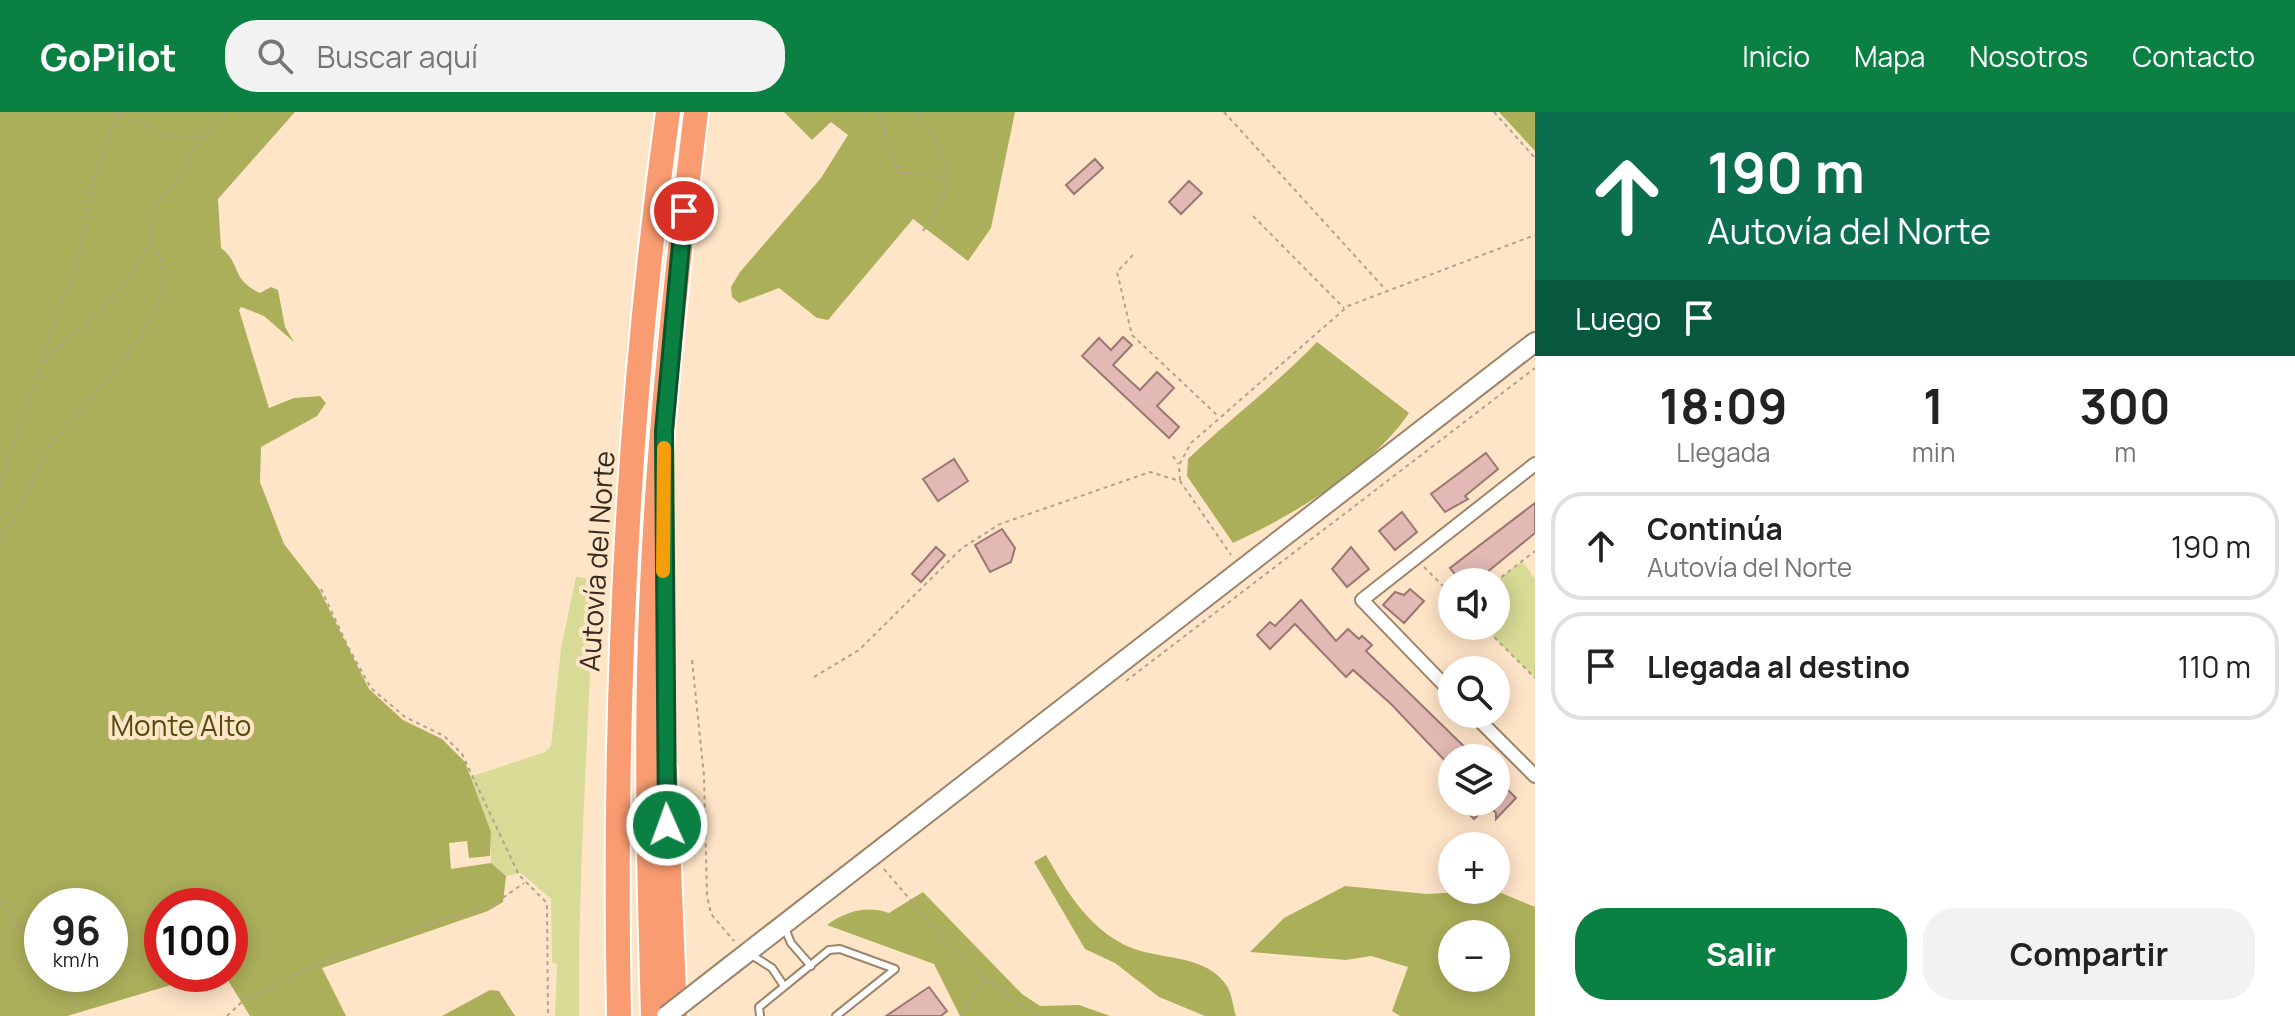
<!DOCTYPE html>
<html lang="es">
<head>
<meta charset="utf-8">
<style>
  :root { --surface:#fff; --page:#f2f2f2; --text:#222; --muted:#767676; --line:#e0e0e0; --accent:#0b8043 }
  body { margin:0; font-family:Manrope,sans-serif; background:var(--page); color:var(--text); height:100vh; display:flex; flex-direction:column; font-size:30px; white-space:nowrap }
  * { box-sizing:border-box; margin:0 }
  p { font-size:26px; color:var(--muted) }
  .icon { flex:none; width:44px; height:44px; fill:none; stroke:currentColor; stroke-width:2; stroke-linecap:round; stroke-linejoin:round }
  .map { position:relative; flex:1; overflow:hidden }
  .details { display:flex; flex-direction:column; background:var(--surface); width:760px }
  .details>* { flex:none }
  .hud { background:#0b6e4f; color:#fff; overflow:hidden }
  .tools { position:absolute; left:1438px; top:456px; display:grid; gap:16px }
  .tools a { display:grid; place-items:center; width:72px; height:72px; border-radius:50%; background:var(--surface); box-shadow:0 4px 20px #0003; font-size:40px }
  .speed { position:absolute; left:24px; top:776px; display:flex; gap:16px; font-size:40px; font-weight:700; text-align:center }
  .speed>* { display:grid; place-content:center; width:104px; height:104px; border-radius:50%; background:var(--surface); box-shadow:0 4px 20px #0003; line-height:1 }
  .speed small { font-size:20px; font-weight:400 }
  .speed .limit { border:12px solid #d22; background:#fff; color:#111 }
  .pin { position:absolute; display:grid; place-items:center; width:68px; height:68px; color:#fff; margin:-34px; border:4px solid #fff; border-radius:50%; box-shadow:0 2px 8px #0007 }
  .me { position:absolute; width:88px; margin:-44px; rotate:358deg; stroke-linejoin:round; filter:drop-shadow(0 0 6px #0008) }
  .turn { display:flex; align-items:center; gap:28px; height:168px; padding:0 40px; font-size:36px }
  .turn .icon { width:104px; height:104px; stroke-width:2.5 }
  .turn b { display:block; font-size:56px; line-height:68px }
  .then { display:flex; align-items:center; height:76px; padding:0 40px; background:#0003; gap:16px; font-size:30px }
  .eta { display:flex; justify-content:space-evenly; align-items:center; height:136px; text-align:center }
  .eta b { font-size:48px; font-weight:700; line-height:56px }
  .action { display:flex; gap:16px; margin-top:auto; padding:16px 40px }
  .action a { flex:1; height:92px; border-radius:32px; background:var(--accent); color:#fff; font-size:32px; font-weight:700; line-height:92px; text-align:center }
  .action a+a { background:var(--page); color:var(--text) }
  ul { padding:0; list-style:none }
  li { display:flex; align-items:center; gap:24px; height:108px; margin:0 16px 12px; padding:0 24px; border:4px solid var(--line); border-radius:32px }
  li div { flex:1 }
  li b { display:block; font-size:30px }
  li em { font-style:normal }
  header { display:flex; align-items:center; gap:48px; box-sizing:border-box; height:112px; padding:0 40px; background:var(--accent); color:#fff }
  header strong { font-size:38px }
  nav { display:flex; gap:44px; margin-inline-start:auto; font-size:28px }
  .search { width:560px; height:72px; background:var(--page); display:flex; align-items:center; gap:20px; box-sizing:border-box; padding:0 28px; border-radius:32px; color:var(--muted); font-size:30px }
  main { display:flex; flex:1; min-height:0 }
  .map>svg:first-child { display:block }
  .green { fill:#d7db96 }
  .forest { fill:#acaf5a; fill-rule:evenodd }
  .building { fill:#e2b9b4; stroke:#9c7772; stroke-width:2 }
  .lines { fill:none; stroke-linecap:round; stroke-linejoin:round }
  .lane-casing { stroke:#9c856a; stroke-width:10 }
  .street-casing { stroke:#9c856a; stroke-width:16 }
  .secondary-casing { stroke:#9c856a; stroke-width:22 }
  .highway-casing { stroke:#fff; stroke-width:28 }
  .path { stroke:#b5a18b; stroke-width:2; stroke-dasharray:4 4; stroke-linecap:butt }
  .lane { stroke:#fff; stroke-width:6 }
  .street { stroke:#fff; stroke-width:12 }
  .secondary { stroke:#fff; stroke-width:18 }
  .highway { stroke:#f99c71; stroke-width:24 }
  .secondary-bridge-casing { stroke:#9c856a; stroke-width:22; stroke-linecap:butt }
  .secondary-bridge { stroke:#fff; stroke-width:18 }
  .route-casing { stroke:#07532c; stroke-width:20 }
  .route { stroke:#0b8043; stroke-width:14 }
  .slow { stroke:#f59e0b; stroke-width:14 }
  .labels { text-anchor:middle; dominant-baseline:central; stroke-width:8; stroke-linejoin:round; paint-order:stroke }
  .street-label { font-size:28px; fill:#342a1f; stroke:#ffe5c8 }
  .park-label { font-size:28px; fill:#4e4f0d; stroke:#ffe5c8 }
</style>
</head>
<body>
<header>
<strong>GoPilot</strong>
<div class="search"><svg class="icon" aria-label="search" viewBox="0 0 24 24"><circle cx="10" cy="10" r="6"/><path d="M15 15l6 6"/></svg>Buscar aquí</div>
<nav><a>Inicio</a><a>Mapa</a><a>Nosotros</a><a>Contacto</a></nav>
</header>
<main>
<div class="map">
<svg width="1535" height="904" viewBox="0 0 1535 904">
  <rect width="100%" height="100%" fill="#ffe5c8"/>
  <path class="green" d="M1522,449l13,18v99l-52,-52h13l-1,-44z
    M576,465l18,2c-5,146 -16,291 -15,437h-24l2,-52 -5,-1 -1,-64 -30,-26 -15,3 -15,-13v-31l-21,-55 75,-25 6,-6 10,-98z"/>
  <path class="forest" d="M0,0h295l-77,87 3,49c21,16 9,31 39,45l11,-6 7,3 7,37 9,15 -30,-26 -23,-9 -2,3 30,98 25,-10 26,-2 6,7 -9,13 -56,31 -1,35 24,62 35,45 50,100 34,31 39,19 23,23 26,70 -1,24 -21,2 -2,-17 -18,2 2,26 40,-6 15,13 -3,26 -15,9 -166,57 24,48h-96l-26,-42h6v-68h-68v68h46l-141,42h-67zM110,794v68h-68v-68z
    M784,0h231l-24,116 -23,33 -55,-42 -85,101 -11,-2 -38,-30 -40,15 -7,-6 -1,-10 9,-15 81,-94 27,-43 -17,-13 -19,18z
    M1499,0h36v39z
    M1317,230l92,71c-37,55 -117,103 -176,130l-46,-67 1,-17c43,-41 89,-75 129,-117z
    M1046,743c20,35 39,68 75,88 33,19 83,8 106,43 5,8 6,21 9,30h-31l-46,-19 -44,-34 -30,-14 -51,-87z
    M1345,774l82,8 67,-4 41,17v109h-135l-8,-5 16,-44 -37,-11 -25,4 -96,-8 34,-34zM1496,822v44h-44v-44z
    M923,780l99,102 18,12 39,-1 31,11h-150l-26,-52 -107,-39c18,-14 41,-20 62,-12z
    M490,878l9,1 16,25h-73z"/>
  <path class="building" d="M1095,47l8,9 -29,26 -8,-9z
    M1189,69l13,12 -21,21 -12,-12z
    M1123,225l9,8 -19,20 27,25 17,-18 17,16 -17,18 22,21 -10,11 -87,-82 17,-18 12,12z
    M1486,341l12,16 -33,27 3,3 -23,13 -14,-18z
    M954,347l14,22 -30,20 -15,-22z
    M1535,391v30l-60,49h-14l-11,-14z
    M1402,400l15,20 -22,18 -16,-19z
    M1002,417l13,19 -4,14 -21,10 -15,-27z
    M936,435l9,8 -24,27 -9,-8z
    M1351,435l18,22 -22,18 -15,-18z
    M1410,477l14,12 -20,22 -21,-18 12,-13 9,3z
    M1301,488l35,41 12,-12 11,10 3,-3 10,9 -6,6 110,107h-24v10l-61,-64 -38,-34 -7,7 -51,-53 -25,25 -13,-14 13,-13 5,4z
    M1496,666l20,20 -20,21v-6l-8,-8 -14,14 -9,-9 8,-8h23z
    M929,875l18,24 -6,5h-55z"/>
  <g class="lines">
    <defs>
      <path id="lane" d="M784,814l7,17 20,23
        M750,842l22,14 12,18
        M760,904l-1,-9 70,-57 11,-1 55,20 -59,47"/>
      <path id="street" d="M1452,581l-90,-93 173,-136
        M1473,602l62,62"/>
      <path id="secondary" d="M734,851l801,-621"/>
      <path id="highway" d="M665,658l10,246
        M619,904c-6,-302 7,-604 49,-904
        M653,904c-4,-143 -8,-286 -1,-429 7,-159 25,-317 44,-475"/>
    </defs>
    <use href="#lane" class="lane-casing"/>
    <use href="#street" class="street-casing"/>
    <use href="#secondary" class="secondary-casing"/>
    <use href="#highway" class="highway-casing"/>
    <path class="path" d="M115,0l49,25h39
      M879,0l19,60 48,5
      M918,0c33,55 43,64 3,122
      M1224,0l161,177
      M1494,0l41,46
      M1253,104l91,92
      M1133,143l-16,17 15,63 85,80
      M42,250l61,-55 29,-34 17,-29 4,-35 32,-40 7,-18 34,-39
      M1173,344l5,8
      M1180,368l-1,-15 12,-22 157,-137 187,-71
      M0,373l60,-179 16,-37 18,-93 24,-64
      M0,427c25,-30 32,-71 56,-102 29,-38 149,-143 93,-193
      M1424,455l28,28
      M1495,470l40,-31
      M321,477l27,58 23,41 34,29 39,19 18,18 57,121 28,28 1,113
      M1483,514l52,52
      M692,548l12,116 3,120 4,18 23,27
      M814,565l45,-27 103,-102 38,-24 150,-52 30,9 51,74
      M1126,569l409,-313
      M884,757l63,74 38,36 53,37
      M0,790l42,55
      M55,862l24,33
      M227,904l22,-21 27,-8 28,-17 138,-50 45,-11 37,-26
      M961,904l23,-36"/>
    <use href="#lane" class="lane"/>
    <use href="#street" class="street"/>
    <use href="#secondary" class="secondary"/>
    <use href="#highway" class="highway"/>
    <defs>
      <path id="secondary-bridge" d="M666,904l68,-53"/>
    </defs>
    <use href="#secondary-bridge" class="secondary-bridge-casing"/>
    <use href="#secondary-bridge" class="secondary-bridge"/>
  </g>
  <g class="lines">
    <defs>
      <path id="route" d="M667,713l-3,-394 20,-220"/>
    </defs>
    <use href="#route" class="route-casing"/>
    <use href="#route" class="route"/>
    <path class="slow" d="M663,459l1,-123"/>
  </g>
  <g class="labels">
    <g class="street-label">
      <text transform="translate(596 449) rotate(-86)">Autovía del Norte</text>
    </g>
    <g class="park-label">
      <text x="181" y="613">Monte Alto</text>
    </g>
  </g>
</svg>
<div class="tools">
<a><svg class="icon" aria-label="sound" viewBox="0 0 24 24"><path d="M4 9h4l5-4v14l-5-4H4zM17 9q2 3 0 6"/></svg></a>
<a><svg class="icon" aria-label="search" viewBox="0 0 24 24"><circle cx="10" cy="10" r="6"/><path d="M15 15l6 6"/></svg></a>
<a><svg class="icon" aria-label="layers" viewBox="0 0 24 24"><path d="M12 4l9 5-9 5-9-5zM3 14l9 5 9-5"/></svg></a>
<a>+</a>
<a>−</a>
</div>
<div class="speed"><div>96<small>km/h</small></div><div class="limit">100</div></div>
<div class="pin" style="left:684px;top:99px;background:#d93025"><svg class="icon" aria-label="arrive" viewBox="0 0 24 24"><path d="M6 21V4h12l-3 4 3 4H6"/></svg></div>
<svg class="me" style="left:667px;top:713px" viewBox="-20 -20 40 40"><circle r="17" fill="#0b8043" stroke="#fff" stroke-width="3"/><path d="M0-11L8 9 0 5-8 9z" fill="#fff"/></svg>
</div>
<section class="details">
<div class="hud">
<div class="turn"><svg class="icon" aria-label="ahead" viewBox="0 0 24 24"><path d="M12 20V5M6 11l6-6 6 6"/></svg><div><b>190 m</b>Autovía del Norte</div></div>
<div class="then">Luego<svg class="icon" aria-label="arrive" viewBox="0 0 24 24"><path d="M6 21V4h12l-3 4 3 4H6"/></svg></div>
</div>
<div class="eta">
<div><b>18:09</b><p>Llegada</p></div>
<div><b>1</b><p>min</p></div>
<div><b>300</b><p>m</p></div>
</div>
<ul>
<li><svg class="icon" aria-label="ahead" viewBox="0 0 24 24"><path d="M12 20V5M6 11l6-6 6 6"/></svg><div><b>Continúa</b><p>Autovía del Norte</p></div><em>190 m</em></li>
<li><svg class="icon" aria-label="arrive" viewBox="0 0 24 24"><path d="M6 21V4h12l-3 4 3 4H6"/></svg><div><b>Llegada al destino</b></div><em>110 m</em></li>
</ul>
<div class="action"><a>Salir</a><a>Compartir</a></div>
</section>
</main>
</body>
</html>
